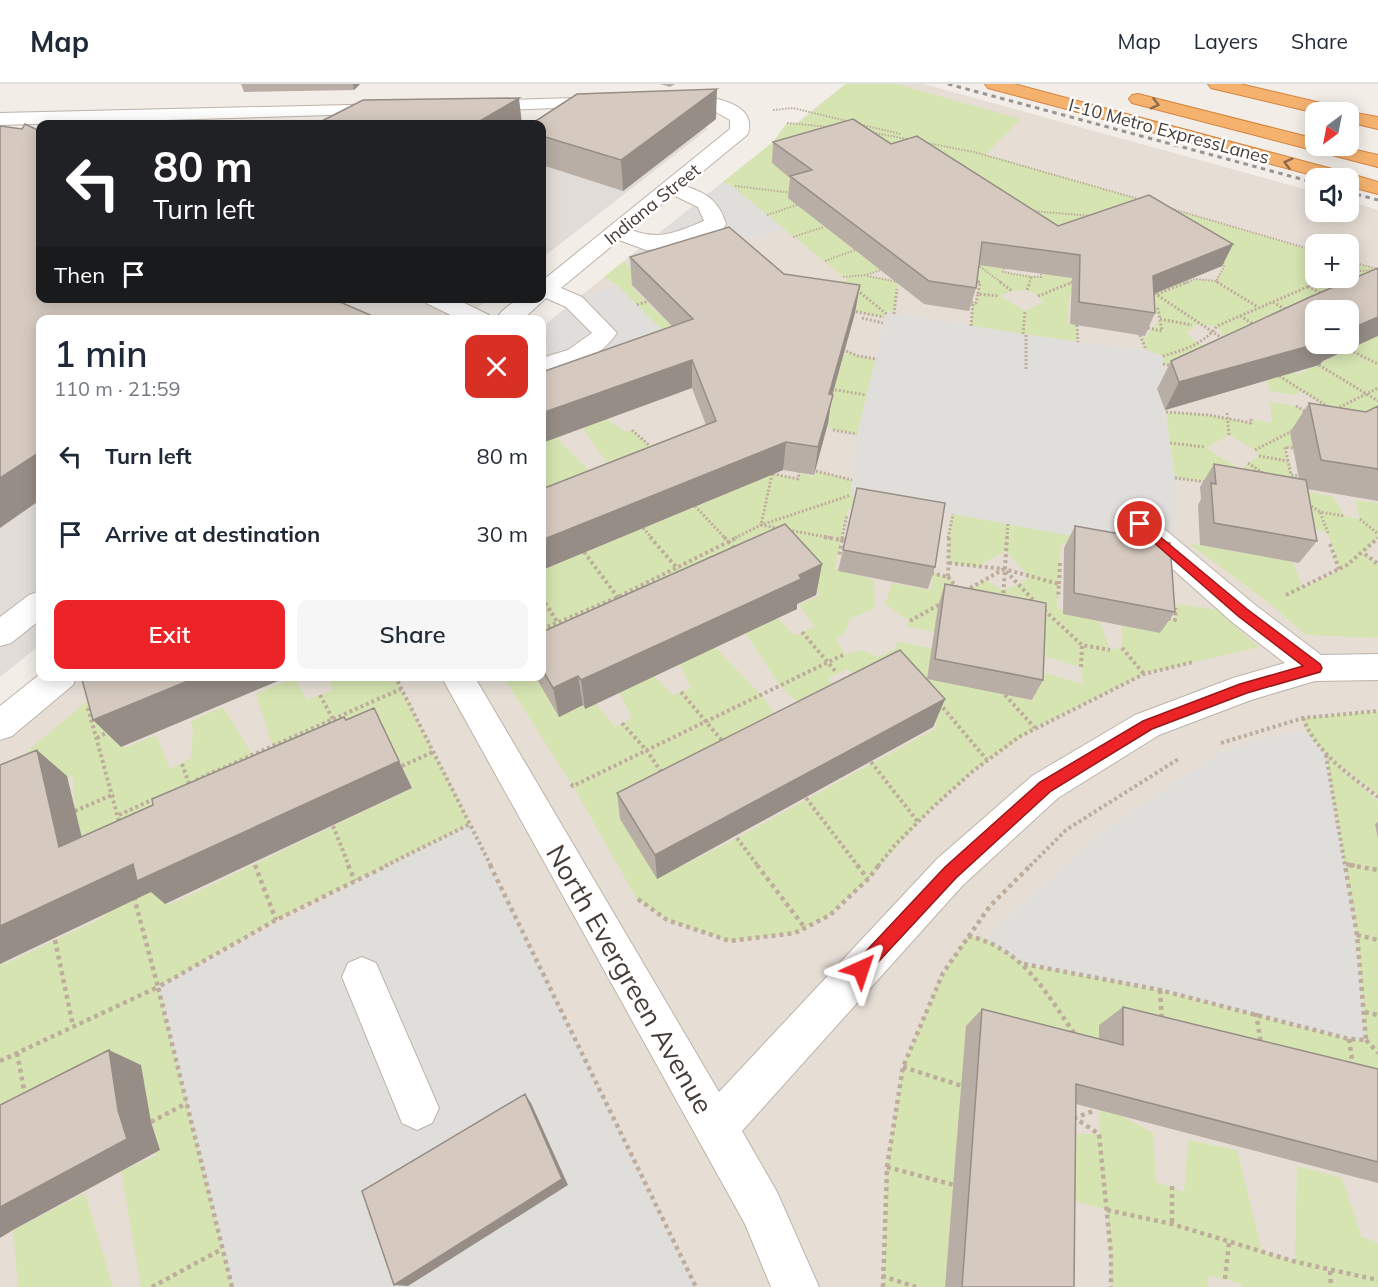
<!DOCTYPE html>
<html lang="en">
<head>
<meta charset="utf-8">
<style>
  :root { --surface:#fff; --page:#f6f6f7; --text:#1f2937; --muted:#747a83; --line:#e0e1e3; --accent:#ec2427 }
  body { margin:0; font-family:Mulish,sans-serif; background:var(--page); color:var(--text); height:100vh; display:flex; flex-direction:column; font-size:22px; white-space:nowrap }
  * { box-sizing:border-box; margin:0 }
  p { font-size:20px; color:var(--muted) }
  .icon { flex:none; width:33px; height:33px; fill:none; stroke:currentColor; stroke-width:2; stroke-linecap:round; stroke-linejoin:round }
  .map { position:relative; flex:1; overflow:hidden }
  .details { position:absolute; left:36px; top:231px; width:510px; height:366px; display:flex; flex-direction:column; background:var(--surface); border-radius:12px; box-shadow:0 3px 15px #0003 }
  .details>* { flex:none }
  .hud { position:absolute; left:36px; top:36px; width:510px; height:183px; border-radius:12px; box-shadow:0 3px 15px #0003; background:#202124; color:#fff; overflow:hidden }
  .needle { width:39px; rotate:212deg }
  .buttons { position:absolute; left:1305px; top:18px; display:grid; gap:12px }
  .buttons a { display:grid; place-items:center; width:54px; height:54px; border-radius:12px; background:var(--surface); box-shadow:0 3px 15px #0003; font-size:30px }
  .pin { position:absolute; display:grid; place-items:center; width:51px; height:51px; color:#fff; margin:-26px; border:3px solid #fff; border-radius:50%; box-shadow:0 2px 6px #0007 }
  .me { position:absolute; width:66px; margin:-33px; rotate:42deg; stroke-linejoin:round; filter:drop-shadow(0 0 4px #0008) }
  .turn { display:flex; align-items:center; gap:21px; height:126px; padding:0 18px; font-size:27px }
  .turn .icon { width:78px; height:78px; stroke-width:2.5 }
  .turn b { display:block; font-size:42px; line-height:51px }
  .then { display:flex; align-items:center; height:57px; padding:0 18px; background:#0003; gap:12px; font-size:22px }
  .round { display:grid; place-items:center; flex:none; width:63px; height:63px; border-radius:12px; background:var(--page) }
  .summary { display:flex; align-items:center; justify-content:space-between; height:102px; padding:0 18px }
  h1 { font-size:36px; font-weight:600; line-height:45px }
  .action { display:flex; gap:12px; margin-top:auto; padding:12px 18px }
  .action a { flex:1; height:69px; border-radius:12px; background:var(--accent); color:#fff; font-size:24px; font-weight:600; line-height:69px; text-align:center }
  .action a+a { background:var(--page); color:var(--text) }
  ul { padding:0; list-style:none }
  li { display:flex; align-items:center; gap:18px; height:78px; padding:0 18px }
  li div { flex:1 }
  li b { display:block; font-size:22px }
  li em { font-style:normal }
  header { display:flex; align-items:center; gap:36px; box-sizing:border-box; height:84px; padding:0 30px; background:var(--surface); border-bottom:2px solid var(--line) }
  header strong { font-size:28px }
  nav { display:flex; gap:33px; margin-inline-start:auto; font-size:21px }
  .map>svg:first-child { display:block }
  .residential { fill:#e6ded5; fill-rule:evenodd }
  .industrial { fill:#e1dcd8 }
  .green { fill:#d6e4b2; fill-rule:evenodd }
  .parking { fill:#e0dedb }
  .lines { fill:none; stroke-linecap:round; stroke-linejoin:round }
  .minor-casing { stroke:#bdb3aa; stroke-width:2 }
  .highway-casing { stroke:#d38440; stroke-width:2 }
  .path-far3 { stroke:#beac9c; stroke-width:2; stroke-dasharray:1.5 1.5; stroke-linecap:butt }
  .path-far2 { stroke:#beac9c; stroke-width:3; stroke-dasharray:2 2; stroke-linecap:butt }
  .path-far1 { stroke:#beac9c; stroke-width:4; stroke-dasharray:3 3; stroke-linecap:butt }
  .path { stroke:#beac9c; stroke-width:4.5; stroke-dasharray:4 4; stroke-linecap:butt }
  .minor { fill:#fff; fill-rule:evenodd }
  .highway { fill:#f5b26f; fill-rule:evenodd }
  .rail { stroke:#959595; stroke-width:3; stroke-dasharray:4.5 4.5; stroke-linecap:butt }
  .wall { fill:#b8aea5 }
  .shaded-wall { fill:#968d86 }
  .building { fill:#d6cac0; stroke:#968d86; stroke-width:1.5 }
  .oneway { stroke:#8b6c4d }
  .route { fill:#ec2427; stroke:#991719; stroke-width:1.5 }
  .labels { text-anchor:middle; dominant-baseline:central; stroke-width:5; stroke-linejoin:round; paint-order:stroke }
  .far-street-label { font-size:18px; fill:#453d36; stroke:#fff }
  .near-street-label { font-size:27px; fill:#453d36; stroke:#fff }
</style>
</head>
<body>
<header>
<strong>Map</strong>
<nav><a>Map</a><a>Layers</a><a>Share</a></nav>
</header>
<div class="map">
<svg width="1378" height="1203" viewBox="0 0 1378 1203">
  <rect width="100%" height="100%" fill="#f2ede7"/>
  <path class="residential" d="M845,0h79l391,108 1,20h32l1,-11 29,9v1077h-1378v-547l79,-63 463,-1v-349zM1316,160h32v34h-32zM1316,226h32v34h-32z"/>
  <path class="industrial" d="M699,37l9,8 -166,129v-134h-37z
    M0,49l40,165 449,1 -27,21h-422v325l-40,32z"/>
  <path class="green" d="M846,0h50l125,35 -35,35 329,97 1,27h32l1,-17 29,8 -123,80 41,26 82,-39v91l-19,-1 -58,-35 -8,4 -24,-4 -2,-14 -104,-13v-8l-17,-6 -6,-15 6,2 14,-18 -16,-23 -23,-17 -171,-33 -83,29 31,7 -4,32 -7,-3 -3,6 -61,-12 9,-21 6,-5 4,3 5,-2 -115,-94 -9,-4 49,-39 15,-20 10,1zM789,114l112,52 -33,11zM1098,145l124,34 2,4 -8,14 -21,-2 -9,4zM1192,241l25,1 12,17c-21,5 -25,6 -42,-9l1,-5 6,1z
    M988,167l-1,15 17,2 -1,4 38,5v-3l16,2 1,-15 23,3c-9,23 -14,35 -13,60l9,1 1,17 -107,-16 2,-24h3l4,-20 -6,-1 -22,-22zM1027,206l11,6 5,6 -18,9 -25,-15 12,-5z
    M624,177l15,15 17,1 -23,11 28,28 22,-8 -9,34 -57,-57 -13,-8z
    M846,267l12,5 19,3 -20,75 -24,-4 -6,-4 8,-70h10z
    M1270,318l26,4 33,19 3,16 -41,-4 2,11 -8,-1 6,27 7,2 4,15 31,5 11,20 16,3 -5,-19 23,3v35l-13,16 13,10v74l-72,-3 -38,-33 -80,-59 105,19 10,26 37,-17 -12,-38 -40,-12 -73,-38 -40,-5 -9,-66 42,3 43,8v-4l21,4zM1229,351l26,15 4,6 -11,7 -6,7 -36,-22z
    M606,334l19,14 7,-2 18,16 -6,2 6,8 -23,30 -20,-23 -25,-36z
    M555,352l33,33 14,27 -60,2v-57z
    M752,386l46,9 1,-7 14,5 3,-6 36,9 -1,15 16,3 -2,14 -17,-3 -13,59 39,12 1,28 -25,11 -5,14 -9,6 9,15 17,-4 16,7 18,-9 1,-7 38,8 -5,29 104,23 4,-30 45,13 -2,-17 -41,-12 -135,-29 4,-5 -24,-17 7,-21 39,7v-17l17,4 14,16 23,-13 18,10 14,-5 12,-8 -23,-26 -30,16 -27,-4 -1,-23 5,-26 126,23 -1,10 -17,-4 -4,65 41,8 12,34 12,-3v-26l37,-6 15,5 3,-16 40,6 42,37 -115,27 -109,54 -62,43 -41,37 -64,71 -38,36 -35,18 -65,8 -63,-21 -31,-22 -63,-112 -70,-109 39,-1 23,37 28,-13 22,27 17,-9 -14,-29 34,-15 21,21 18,-7 -13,-27 35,-16 48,50 27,36 -105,55 -16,-18 -6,4v104l76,-38 201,-111 -10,-15 -59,-23 -22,-20 -19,9 15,24 -29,16 -34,-32 -36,-55 32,-15 18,19 21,-8 -16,-22 21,-10 -35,-39 -243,108v-94l189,-78z
    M116,593l-1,51 10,20 31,-13 14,34 21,-11 2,-28 -2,-9 32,-14 29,47 5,45 -99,75 11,31 244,-117 -23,-48 -96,43 -22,-38 -16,-51 39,-16 12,22 26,-10 -5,-13h67l75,147 -194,96 -118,67 74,300h-91l-20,-116 35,-15 -5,-34 -151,16v-185l5,11 99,-47 -29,-106 -2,-35 -48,18 -25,-20z
    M1378,627v83l-44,-32 44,39v294l-268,15 43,23 3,49 28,10 4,-52 49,10 25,101 33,11 2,-96 45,12 19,58 17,7v44h-136l-1,-3 -32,-9 -2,12h-96v-33l-4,-44 -56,-15 2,-61h46l1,-27 -130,-71 -8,50 -17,201h-62l4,-120 16,-100 40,-94 25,-37 17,2 39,26 136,26 189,49 17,1 -9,-105 -31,-180 -20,-24 -3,-13z
    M85,1109l28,94h-95l-5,-57z"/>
  <path class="parking" d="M723,98l9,4 51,43 -144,47 -15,-15z
    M617,201l57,57 -132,46v-61l42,-34 5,2z
    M887,227l140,24 119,15 17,6v44l12,78 1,40 -1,10 -11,21 -85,-12 -228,-42 6,-61z
    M1306,647l20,24 31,180 9,105 -17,-1 -189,-49 -136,-26 -39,-26 116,-105 117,-80 40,-14z
    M470,740l226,463h-464l-74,-300z"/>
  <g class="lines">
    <defs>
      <path id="minor" d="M673,10c19,0 72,3 76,28 0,5 1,8 -2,13l-62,51c22,7 34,15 41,38l-3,5 -50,19 -27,2 -27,-10 -58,48 21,9 35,36c-17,25 -47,37 -75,41v-16l26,-8 24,-17 -26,-26 -20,-9 -24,22h-27c13,-19 26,-22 47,-22v-17l188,-152v-9l-23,-13 -40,-4 -3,-4 3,-4zM673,111l25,12 6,14c-28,11 -43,20 -73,9z
        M607,13l6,1 3,4 -3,4 -137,5 -6,-1 -3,-4 3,-4 6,-1z
        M391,20l6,1 3,4 -3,4 -397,12v-12z
        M423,214h31l35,17 4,5h-32l-35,-17z
        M1140,430l10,3 104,87 67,51 57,-1v26l-63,1 -64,19 -92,35 -101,63 -95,87 -221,246 35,61 42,95h-48l-26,-63 -304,-548h33l245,416 218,-233 95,-83 103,-61 98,-37 52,-15 -53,-41 -102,-91 -4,-7 4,-7z
        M40,507v29l-29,23 -11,3v-29l29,-22z
        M40,590v2h37l-4,9 -61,51 -12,4v-34z
        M362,873l14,6 63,145 -7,15 -15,7 -15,-7 -60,-146 6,-14z"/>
      <path id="highway" d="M985,0h29l337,90 27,8v12l-30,-8v-8h-25l-335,-90z
        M1208,0h32l102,24 2,3 34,6v12l-30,-7v-10l-32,1 -105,-25z
        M1138,10l178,45v7h23l39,9v12l-246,-64 -3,-4 3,-4z"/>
    </defs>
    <use href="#minor" class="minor-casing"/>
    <use href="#highway" class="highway-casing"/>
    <path class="path-far3" d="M773,26l20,-2 58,14
      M787,39l43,4
      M858,40l43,10
      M870,48l104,20 168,48
      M796,52l22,-5
      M735,102l58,7
      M1169,124l147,43
      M1032,127l59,5
      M767,131l30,-10
      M793,153l31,-10
      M825,177l30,-11
      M1348,177l30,8
      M975,179l27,20
      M1004,184l-1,4 28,5 -2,6
      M1348,188l26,-2
      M867,192l31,6
      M843,193l23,-2 18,-6
      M1031,193h10v-3
      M1348,193l8,4
      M974,197l6,2
      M1216,197l3,2
      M1070,199l5,-2
      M1185,199l10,-4 21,2 8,-14 -1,-6
      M1315,199l12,-5"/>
    <path class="path-far2" d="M978,198h2l-2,12
      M1000,198l12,9
      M1217,198l41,25
      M1308,202l16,9
      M857,206l31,25
      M1027,206l3,-8
      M1151,207l74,49
      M1157,210l31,-12
      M1038,212l35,-14
      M971,218l5,1 2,-9 21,2
      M1273,218l15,9
      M637,221l11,-4
      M852,227l32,6
      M894,230l3,-25
      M1240,232l15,9
      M862,234l21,5
      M1160,235l32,6
      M1077,241l1,17
      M971,242l2,-24
      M1148,244l14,3 -4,-22 -7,-1
      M1023,250l2,-23
      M1026,251v35
      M1140,251l6,15
      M1350,266l28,14
      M846,267l12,5 19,3
      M1163,272c21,-6 41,-12 54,-30l102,-44
      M1163,280l10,2
      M1319,281l59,36
      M1276,290l54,34
      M831,305l35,6
      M1296,322l12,7
      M1336,325l42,-21
      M1166,328l42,3 43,8v-4
      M1227,329l2,22
      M632,346l18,16
      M833,346l24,4
      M1170,359l35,4
      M1255,366l39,-20
      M1259,372l29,5 3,14 7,1
      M1288,377l-3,-14 8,1
      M1248,379l19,13
      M816,387l36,9
      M769,389l29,6 1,-7
      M772,390l-11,51 71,13
      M1175,394l32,4
      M1308,420l12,8
      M695,422l30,32
      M1360,435l18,15
      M643,444l9,10
      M1328,449l-8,-21 24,4
      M735,454l26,-13 90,-30
      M842,454l5,-23
      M948,454l5,-24
      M1007,454l1,-16"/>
    <path class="path-far1" d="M650,453l28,32
      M724,453l12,13
      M824,453l18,3 -3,17
      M842,456l1,-3
      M1330,460l10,27
      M584,468l35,47
      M1365,470l13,10
      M949,479l55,6 55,15 -1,14
      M931,489l17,4 1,-40
      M948,493l11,13
      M1059,500l1,-22
      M965,507l39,-22 32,34
      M1286,511l61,-30 31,-27
      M542,514l16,25
      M1003,515l4,-62
      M1044,526l38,35 28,5
      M1168,534l7,2 1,-12
      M910,537l32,-18
      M542,545l76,-32 120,-60
      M802,548l35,41
      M1122,564l22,26
      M1081,583l1,-22
      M395,592l96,190
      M681,608l43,51
      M320,611l14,26
      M1005,611l30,33
      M939,619l48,57
      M88,624l32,117
      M1303,634c14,36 46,56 75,79
      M622,639l26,29 13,20
      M97,654l12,-7
      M1221,659l82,-25 75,-7
      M1326,671l19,111
      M871,678l47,60
      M182,680l8,22
      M402,682l31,-14
      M196,696l205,-91
      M571,700l2,2 272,-132
      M806,714l52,68
      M75,727l39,-17
      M119,731l37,-17
      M333,742l16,40
      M737,754l21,28
      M1346,780l11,2
      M385,782l85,-42
      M878,782l17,-21 37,-37 41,-37 46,-34 125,-63 49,-12
      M1030,782l36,-36 114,-72"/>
    <path class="path" d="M255,781l21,55
      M348,781l7,16
      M490,781l206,422
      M757,781l48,63
      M857,781l11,14
      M1349,781l29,5
      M638,815l29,21 63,21 65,-8 35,-18 38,-36 11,-14
      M1357,851l21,5
      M968,852c55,12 78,57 108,100
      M55,856l18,86
      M1024,880l136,26 189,49 17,1 -9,-105 -12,-70
      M1160,906l2,32
      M1365,928l13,3
      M1256,929l5,31
      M1349,955l4,27
      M1366,956l12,13
      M17,969l8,42
      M0,977l158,-74 -24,-90
      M903,983l59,19
      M1093,1020v7l-18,7 24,16 12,120v33
      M151,1038l36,-19
      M887,1083l67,18
      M1172,1102v38
      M1107,1126l65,14 124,38 82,18
      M1330,1187l1,16
      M882,1192l34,11
      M1225,1195l4,-36
      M152,1203l70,-38
      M232,1203l-74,-300 118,-67 112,-55
      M883,1203l4,-120 16,-100 40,-94 47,-67 41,-41"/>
    <use href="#minor" class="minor"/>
    <use href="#highway" class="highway"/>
    <path class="rail" d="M948,0l368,99
      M1348,108l30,8"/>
  </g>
  <path class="wall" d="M241,0h119l-6,6 -110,2z
    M660,0h15l-5,3z
    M716,35l-93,72 -81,-26v-41z
    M773,58l118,2 167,82 175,18 -11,22 -68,28 1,19 -10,23 -75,-12 2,-46 -93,-13 -3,23 -7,23 -45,-7 -136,-106 2,-20 -18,-15z
    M630,173l154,17 71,39 -23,83 -4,27 -14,52 -31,-5 -241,100v-81l164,-64 -14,-37 -20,-62 -40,-41z
    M1171,277h152l-4,4 -154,45 -8,-21z
    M1309,319l57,9 12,-6v95l-71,-12 10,52 -18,22 -99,-18 -2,-40 3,-6 -1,-12 14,-23 85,15 -9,-47z
    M1075,442l100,86 -15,21 -97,-19 1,-66z
    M843,466l92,17 -7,22 -90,-18z
    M822,480l-6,31 -19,9v5l-212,100 -2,-4 -24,12 -24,-41h7v-44z
    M945,500l98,96 -11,20 -105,-21 11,-73z
    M945,615l-12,28 -276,152 -37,-60 -3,-26z
    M1378,738v17l-3,-15z
    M1123,923l255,62v114l-302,-79 -2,183h-129l21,-261 16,-17 117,30v-14z"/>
  <path class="shaded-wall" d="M353,0h7l-6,6z
    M717,5l-1,30 -93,72 -2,-31z
    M519,14l3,26h-47z
    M1233,160l-11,22 -79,32 10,-22z
    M860,201l-5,28 -23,83 -4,27 -14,52 4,-28 11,-53z
    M370,231l2,5h-8z
    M1378,233v19l-55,25 -4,4 -154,45 14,-28 137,-38h32v-14z
    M692,276v28l-150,55v-30z
    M786,358l-3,28 -241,100v-30z
    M40,368v48l-40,28v-50z
    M822,480l-6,31 -19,9v5l-212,100 -4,-29z
    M200,592h90l-169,71 -28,-27z
    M578,592l5,29 -24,12 -6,-29z
    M945,615l-12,28 -276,152 -2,-24z
    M374,624l38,80 -247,116 -14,-12 -151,72v-38z
    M37,666l30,26 23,95 -31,-24z
    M109,966l32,15 10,57 9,28 -147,80 -13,8v-31l118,-97z
    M525,1010l6,9 37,82 -160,101 -14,-1z"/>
  <path class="building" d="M717,5l-96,71 -79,-24v-12h-11l46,-30z
    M519,14l-44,26h-159l47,-24z
    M853,35l38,25 26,-8 141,90 91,-31 84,49 -80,32 2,37 -76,-11 1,-47 -98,-13 -6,46 -47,-7 -139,-105 22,-6 -39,-28z
    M25,40l15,7v167h291l39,17 -6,5h-324v132l-40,26v-352l22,3z
    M729,143l55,47 76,11 -31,109 4,1 -15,52 -32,-5 -244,98v-51l174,-68 -24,-61 -150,53v-41l151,-53 -63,-62z
    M1378,184v49l-30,13v-20h-32v34l-137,38 -8,-21 139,-64z
    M1309,319l57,9 12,-6v63l-57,-9z
    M1214,380l92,16 11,61 -103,-18 -3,-40 5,1z
    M857,404l88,15 -10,64 -92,-17z
    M785,440l37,40 -23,11 2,4 -220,101 -3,-4 -25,12 -11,-19v-37z
    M1075,442l95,17 5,69 -101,-19z
    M945,500l101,19 -3,77 -108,-21z
    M900,566l45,49 -290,156 -38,-62z
    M81,592h119l-107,44z
    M374,624l25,53 -262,120 -4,-17 -133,62v-161l37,-15 22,97 94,-42 -1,-6 192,-82 2,3z
    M1123,923l255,62v93l-302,-78 -2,203h-112l20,-278 141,36z
    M109,966l9,60 9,29 -127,68v-102z
    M525,1010l37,85 -168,106 -32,-94z"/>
  <defs><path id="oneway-chevron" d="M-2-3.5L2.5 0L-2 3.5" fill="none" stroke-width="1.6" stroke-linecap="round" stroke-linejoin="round" transform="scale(1.5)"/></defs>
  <g class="oneway">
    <use href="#oneway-chevron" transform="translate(1155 20) rotate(14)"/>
    <use href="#oneway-chevron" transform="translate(1288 79) rotate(-165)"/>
  </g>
  <path class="route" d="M1140,436l107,89 73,55 2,4 -2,4 -73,21 -95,36 -101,62 -95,87 -90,97 -5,2 -6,-2 -3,-6 3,-6 90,-96 95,-85 103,-61 97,-37 63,-18 -65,-50 -102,-89v-6z"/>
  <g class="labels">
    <g class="far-street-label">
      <text transform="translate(1169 47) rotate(15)">I-10 Metro ExpressLanes</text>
      <text transform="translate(652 120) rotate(-39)">Indiana Street</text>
    </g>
    <g class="near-street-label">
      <text transform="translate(630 895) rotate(60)">North Evergreen Avenue</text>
    </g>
  </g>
</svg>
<div class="buttons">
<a><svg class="needle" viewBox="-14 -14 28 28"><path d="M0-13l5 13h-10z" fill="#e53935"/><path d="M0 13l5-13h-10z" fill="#747a83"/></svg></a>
<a><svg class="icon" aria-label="sound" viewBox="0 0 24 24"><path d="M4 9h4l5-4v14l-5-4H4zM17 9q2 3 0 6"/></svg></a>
<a>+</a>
<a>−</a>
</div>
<div class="pin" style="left:1140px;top:440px;background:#d93025"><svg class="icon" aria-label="arrive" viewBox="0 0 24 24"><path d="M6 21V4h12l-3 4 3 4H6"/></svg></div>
<svg class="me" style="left:861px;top:885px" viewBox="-20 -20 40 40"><path d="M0-17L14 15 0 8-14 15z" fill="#ec2427" stroke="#fff" stroke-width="4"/></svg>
<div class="hud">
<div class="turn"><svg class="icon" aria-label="left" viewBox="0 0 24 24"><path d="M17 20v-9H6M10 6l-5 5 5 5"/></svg><div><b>80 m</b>Turn left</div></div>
<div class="then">Then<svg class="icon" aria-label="arrive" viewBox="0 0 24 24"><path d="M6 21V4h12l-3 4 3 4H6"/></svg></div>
</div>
<section class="details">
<div class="summary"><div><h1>1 min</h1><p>110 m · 21:59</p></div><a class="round" style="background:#d93025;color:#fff"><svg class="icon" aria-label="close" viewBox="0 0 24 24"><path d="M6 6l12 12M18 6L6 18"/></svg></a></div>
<ul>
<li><svg class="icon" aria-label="left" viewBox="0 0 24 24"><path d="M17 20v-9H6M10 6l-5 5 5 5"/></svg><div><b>Turn left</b></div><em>80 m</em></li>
<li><svg class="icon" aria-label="arrive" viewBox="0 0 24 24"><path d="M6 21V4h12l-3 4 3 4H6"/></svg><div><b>Arrive at destination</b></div><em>30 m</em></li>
</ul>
<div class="action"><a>Exit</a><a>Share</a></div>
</section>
</div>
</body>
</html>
